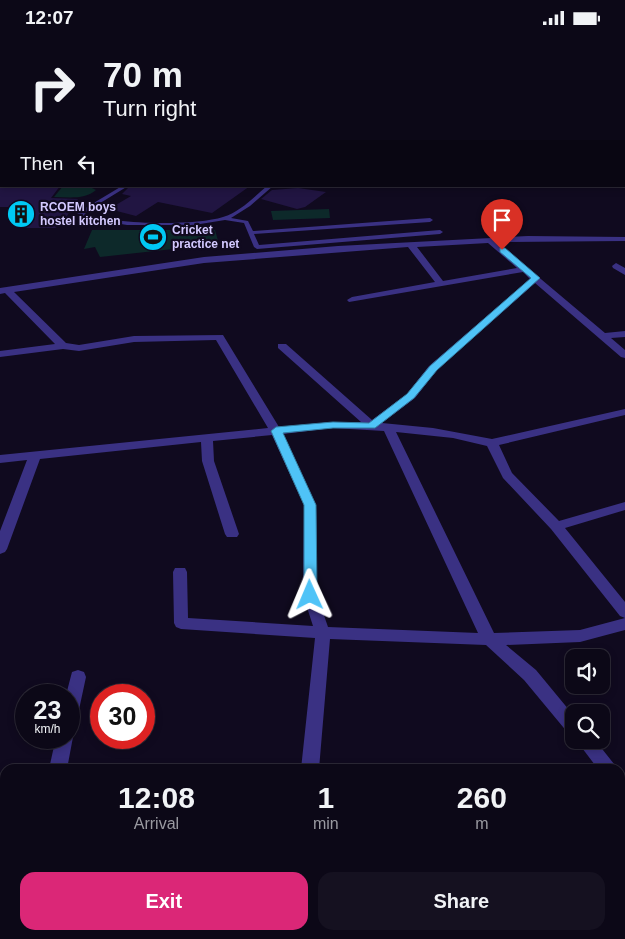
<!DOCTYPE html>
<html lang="en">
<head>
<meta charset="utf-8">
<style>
  :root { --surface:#0c0817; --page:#151120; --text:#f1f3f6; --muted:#9a9aa1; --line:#2c2936; --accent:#db2777 }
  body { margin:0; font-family:Arial,sans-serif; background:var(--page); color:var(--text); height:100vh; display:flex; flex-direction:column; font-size:19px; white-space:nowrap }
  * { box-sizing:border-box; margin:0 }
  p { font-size:16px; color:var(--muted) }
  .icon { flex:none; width:28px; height:28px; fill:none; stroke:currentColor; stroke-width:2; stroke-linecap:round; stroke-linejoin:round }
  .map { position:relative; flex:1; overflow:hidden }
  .side { position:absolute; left:0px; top:729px; width:625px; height:176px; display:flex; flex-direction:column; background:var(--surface); border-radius:15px 15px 0 0; box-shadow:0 2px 8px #0003,0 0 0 1px var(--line) }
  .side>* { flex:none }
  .guide { position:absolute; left:0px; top:0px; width:625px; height:152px; box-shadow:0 2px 8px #0003,0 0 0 1px var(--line); background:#0c0817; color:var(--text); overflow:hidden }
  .tools { position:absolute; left:565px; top:614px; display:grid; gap:10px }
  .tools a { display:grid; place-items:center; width:45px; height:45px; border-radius:10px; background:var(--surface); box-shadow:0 2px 8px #0003,0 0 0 1px var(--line); font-size:25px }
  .speed { position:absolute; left:15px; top:649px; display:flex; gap:10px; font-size:25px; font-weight:700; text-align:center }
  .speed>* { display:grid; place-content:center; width:65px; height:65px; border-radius:50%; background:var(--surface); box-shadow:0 2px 8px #0003,0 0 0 1px var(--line); line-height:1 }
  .speed small { font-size:12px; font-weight:400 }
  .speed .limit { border:8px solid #d22; background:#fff; color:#111 }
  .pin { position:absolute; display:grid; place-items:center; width:42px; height:42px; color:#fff; margin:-51px -21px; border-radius:50% 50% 50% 0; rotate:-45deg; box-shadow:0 0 5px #0007 }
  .pin .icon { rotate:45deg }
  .me { position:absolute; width:55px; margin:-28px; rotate:359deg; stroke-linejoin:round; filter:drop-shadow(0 0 4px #0008) }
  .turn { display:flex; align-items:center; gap:18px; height:105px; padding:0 20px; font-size:22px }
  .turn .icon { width:65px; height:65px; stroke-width:2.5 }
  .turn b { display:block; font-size:35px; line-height:42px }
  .then { display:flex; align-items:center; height:48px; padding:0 20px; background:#0003; gap:10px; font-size:19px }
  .eta { display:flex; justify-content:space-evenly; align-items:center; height:85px; text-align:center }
  .eta b { font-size:30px; font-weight:600; line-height:35px }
  .cta { display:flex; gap:10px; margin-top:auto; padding:10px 20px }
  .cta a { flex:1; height:58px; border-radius:15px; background:var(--accent); color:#fff; font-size:20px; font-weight:600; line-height:58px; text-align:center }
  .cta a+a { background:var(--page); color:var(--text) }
  .status { display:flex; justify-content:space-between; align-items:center; height:35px; padding:0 25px; background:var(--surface); direction:ltr }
  .status svg { height:14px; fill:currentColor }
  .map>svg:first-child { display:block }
  .green { fill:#0d292a }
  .building { fill:#211542 }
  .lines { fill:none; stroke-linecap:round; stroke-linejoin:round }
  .service { fill:#3a3183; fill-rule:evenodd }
  .minor { fill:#3a3183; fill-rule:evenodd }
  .tertiary { fill:#3a3183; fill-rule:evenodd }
  .route { fill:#4fc3f7; stroke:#337fa1 }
  .labels { text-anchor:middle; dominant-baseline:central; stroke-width:4.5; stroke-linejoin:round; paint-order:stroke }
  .far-poi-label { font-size:12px; font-weight:bold; fill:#d3c9ff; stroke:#100a1f; text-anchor:start }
</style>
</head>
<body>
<div class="status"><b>12:07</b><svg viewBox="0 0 49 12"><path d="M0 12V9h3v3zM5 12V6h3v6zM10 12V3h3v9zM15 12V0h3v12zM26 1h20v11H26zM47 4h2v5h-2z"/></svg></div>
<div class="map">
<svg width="625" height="904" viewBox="0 0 625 904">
  <rect width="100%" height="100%" fill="#100a1f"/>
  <path class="green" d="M63,151h25l8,4c-11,10 -28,7 -42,7z
    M329,174l1,9 -57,2 -2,-9z
    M92,195h123l4,14 -119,13 -5,-10 -11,2z"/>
  <path class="building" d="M0,151h60l-9,12 27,1 -17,26 -6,3h-30l5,-7h-19l-2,-14h-9z
    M130,151h120l-38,27 -54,-11 -22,14 -27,-7 22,-13 -9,-2z
    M298,153l28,4 -21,15 -8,2 -36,-10 11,-9z"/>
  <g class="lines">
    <path class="service" d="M307,0h4v1h-3z
      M624,131h1v2h-1z
      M122,151h6l-44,27c26,12 111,13 139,4 17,-5 31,-20 44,-31h6l-23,20 -19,12 17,3 5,10 177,-13 3,2 -3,2 -176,12 5,11 181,-15 3,2 -3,2 -183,15 -3,-2 -10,-24 -19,-3 -31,5h-67l-37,-6 -13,-6z"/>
    <path class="minor" d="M368,0h5v1h-4z
      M0,46h1v4h-1z
      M624,61h1v4h-1z
      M528,201l97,1v4l-128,1 108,91 20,-2v6l-14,1 14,12v8l-4,-1 -86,-74 -98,87 -22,28 -33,25 51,5 59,11 133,-30v6l-126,30 13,28 47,48 66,-19v8l-60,18 60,74v16l-5,-2 -69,-87 -48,-51 -16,-32 -34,-8 -57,-6 98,201 86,-3 45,-12v12l-45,12 -74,3 30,25 38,46v19l-6,-2 -44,-53 -38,-35 -156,-6 -11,130h-18l14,-131 -134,-9 -5,-2 -2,-4 -1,-51 2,-4h10l2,4 1,46 125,8 -10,-31 1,-90 -32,-70 -59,6 1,20 25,73 -2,3h-10l-2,-3 -23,-73 -1,-19 -161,17 -33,90 -2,3 -5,2v-23l27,-71 -27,3v-8l268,-27 -52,-88 -82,2 -55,9 -16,-2 -63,8v-6l55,-7 -50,-51 -5,1v-6l204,-31 134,-11zM488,208l29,25 -74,13 -26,-34zM408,212l27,35 -83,15 -5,3 2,2 174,-30 7,7 -101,87 -22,28 -35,26 -86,-76h-8v4l83,74h-28l-54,5 -56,-92 -89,1 -55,9 -13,-2 -52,-51 190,-29zM333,393l51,3 94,202 -150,-6 -11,-32 -1,-90 -33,-71z
      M616,228l9,5v7l-12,-7 -1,-2z
      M78,635l6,2 2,5 -9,42 -2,5 -6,2v-31h-3l6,-23z
      M69,696l4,6 -6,32h-18l7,-32h13z
      M576,705h19l23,29h-20z
      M620,738l5,2v20l-5,-2z
      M0,830h5v20h-5z
      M69,900h20v4h-20z"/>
    <path class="tertiary" d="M625,805v18l-5,2v-18z
      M625,843v20l-5,2v-20z
      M374,900h29l-2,4h-29z
      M497,900h27l-2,4h-27z"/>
  </g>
  <path class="route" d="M500,213h5l35,30 -103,92 -23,28 -39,30h-42l-50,5 33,72 1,90 -7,5 -4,-2 -2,-3v-90l-33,-74 5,-4 57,-5 36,1 38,-29 23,-28 101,-88 -31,-26z"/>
  <defs>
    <symbol id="building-disc" viewBox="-11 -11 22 22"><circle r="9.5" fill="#00c9f4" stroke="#100a1f"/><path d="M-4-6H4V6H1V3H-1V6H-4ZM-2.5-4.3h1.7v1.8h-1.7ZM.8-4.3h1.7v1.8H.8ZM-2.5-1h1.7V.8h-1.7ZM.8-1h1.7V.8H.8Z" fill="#111"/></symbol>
    <symbol id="stadium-disc" viewBox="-11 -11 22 22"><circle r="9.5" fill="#00c9f4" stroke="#100a1f"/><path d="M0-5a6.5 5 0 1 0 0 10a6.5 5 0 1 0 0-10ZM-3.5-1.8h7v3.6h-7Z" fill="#111"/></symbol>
  </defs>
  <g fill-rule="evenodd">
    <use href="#building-disc" x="5" y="163" width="32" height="32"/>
    <use href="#stadium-disc" x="137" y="186" width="32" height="32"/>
  </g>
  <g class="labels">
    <g class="far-poi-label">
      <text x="40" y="172">RCOEM boys<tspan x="40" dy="14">hostel kitchen</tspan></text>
      <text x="172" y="195">Cricket<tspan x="172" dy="14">practice net</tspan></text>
    </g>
  </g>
</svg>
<div class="tools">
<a><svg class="icon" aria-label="sound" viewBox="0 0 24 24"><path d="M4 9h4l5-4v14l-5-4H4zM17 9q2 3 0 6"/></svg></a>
<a><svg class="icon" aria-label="search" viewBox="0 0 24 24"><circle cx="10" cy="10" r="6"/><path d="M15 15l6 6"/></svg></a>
</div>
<div class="speed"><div>23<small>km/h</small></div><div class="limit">30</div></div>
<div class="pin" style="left:502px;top:215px;background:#d93025"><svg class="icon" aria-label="arrive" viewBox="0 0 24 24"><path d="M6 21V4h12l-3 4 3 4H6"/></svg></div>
<svg class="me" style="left:310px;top:560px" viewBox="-20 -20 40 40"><path d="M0-17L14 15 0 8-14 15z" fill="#4fc3f7" stroke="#fff" stroke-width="4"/></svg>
<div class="guide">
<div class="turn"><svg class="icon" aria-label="right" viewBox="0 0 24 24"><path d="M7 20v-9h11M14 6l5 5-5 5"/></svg><div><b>70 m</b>Turn right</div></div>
<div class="then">Then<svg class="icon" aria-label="left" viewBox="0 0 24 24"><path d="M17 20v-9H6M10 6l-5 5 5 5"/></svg></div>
</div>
<section class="side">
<div class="eta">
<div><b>12:08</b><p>Arrival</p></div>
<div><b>1</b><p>min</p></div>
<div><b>260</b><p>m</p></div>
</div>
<div class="cta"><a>Exit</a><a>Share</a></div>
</section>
</div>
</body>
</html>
